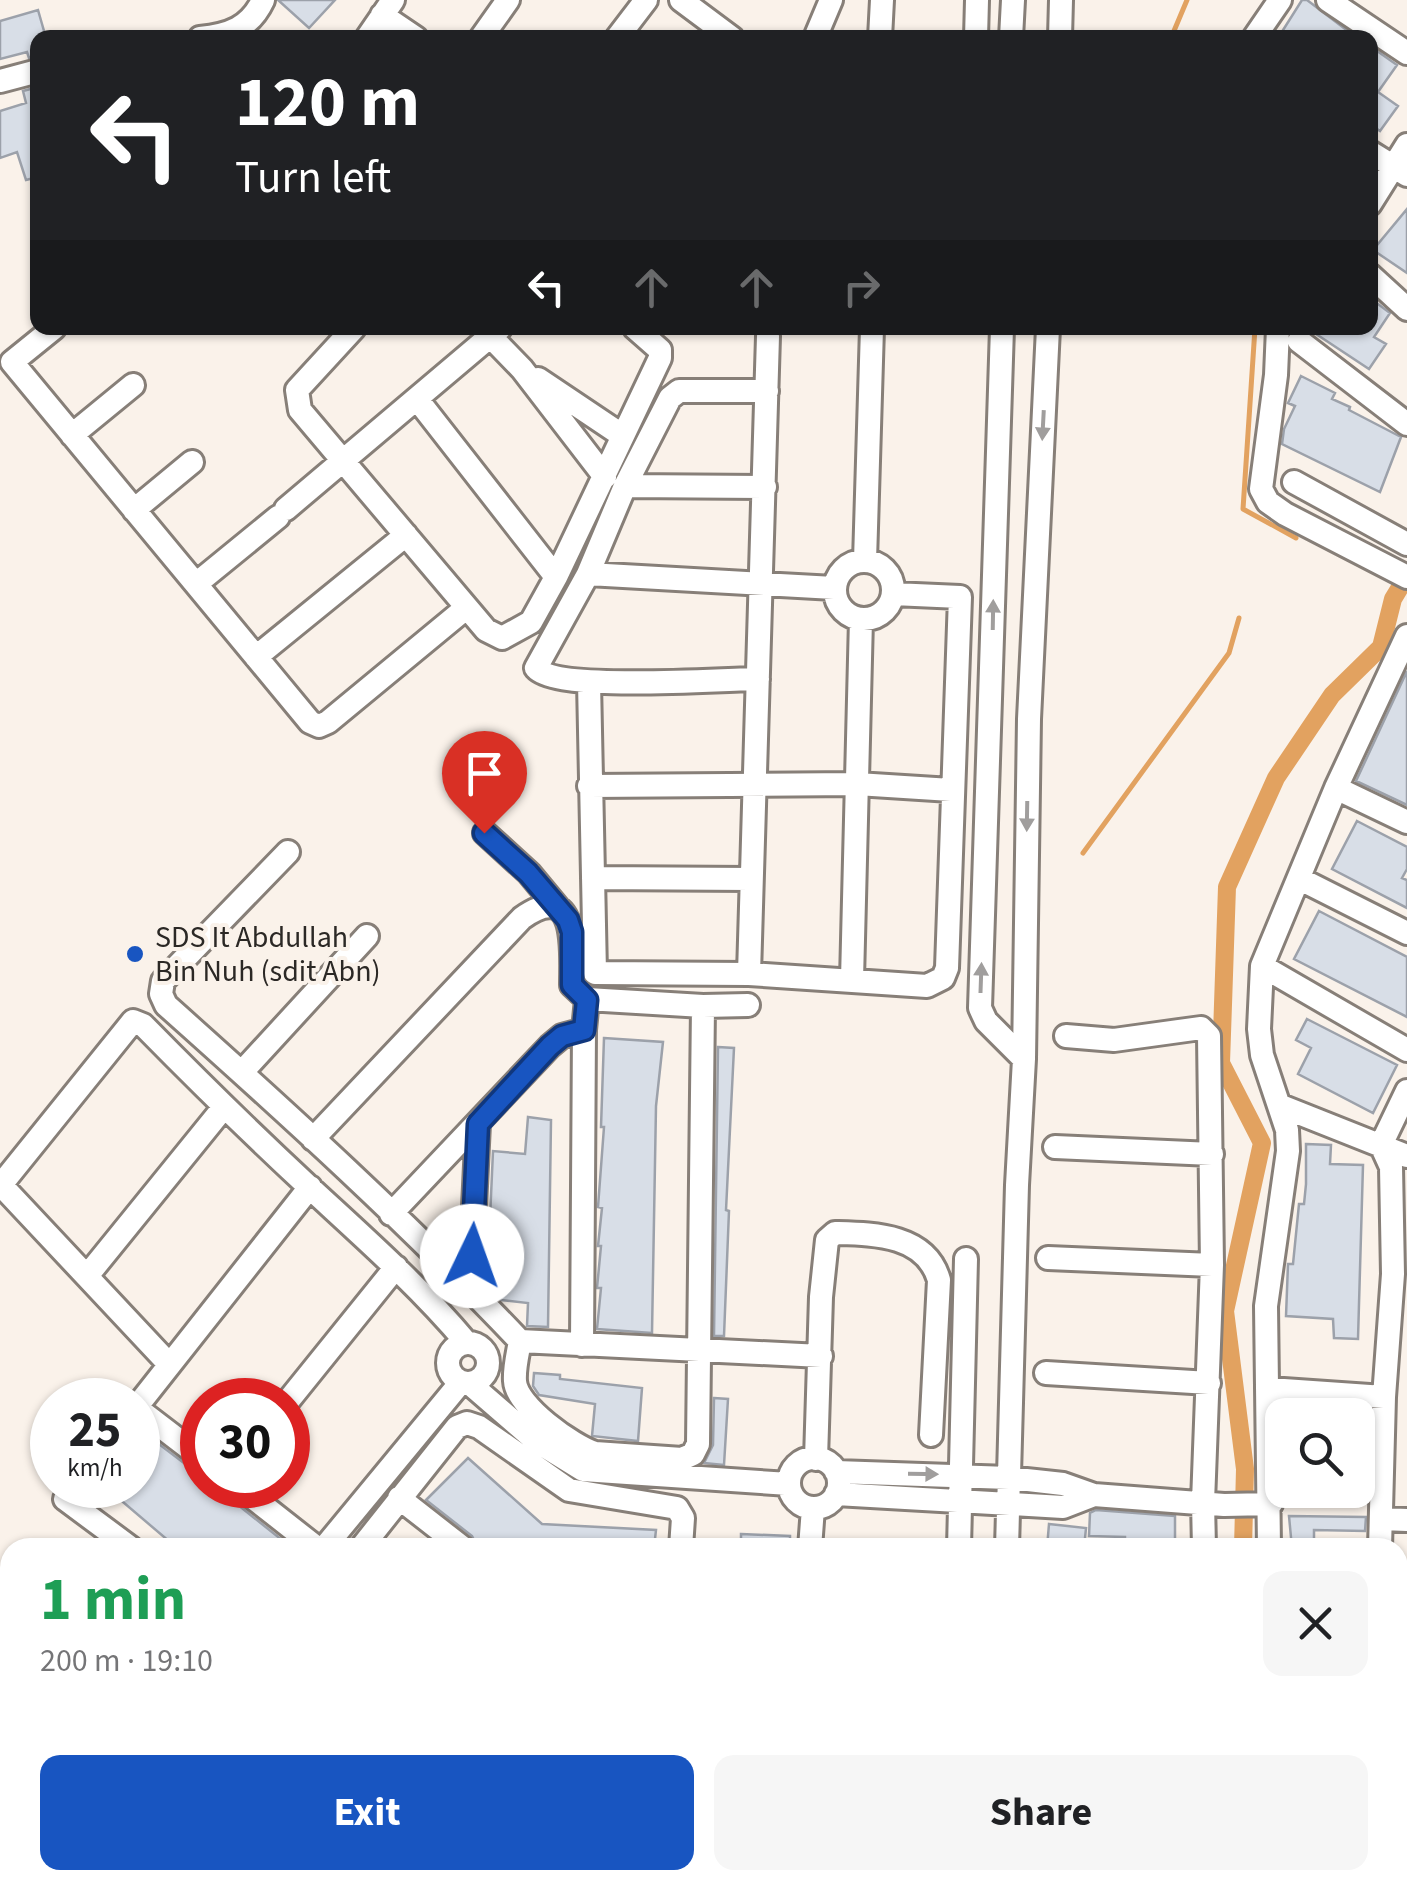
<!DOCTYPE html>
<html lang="en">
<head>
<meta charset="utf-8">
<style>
  :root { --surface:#fff; --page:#f6f6f6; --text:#202124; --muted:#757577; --accent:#1855c1 }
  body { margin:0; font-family:"Source Sans 3",sans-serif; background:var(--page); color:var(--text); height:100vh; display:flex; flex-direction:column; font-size:38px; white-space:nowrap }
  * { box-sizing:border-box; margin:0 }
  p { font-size:32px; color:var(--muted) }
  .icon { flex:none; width:55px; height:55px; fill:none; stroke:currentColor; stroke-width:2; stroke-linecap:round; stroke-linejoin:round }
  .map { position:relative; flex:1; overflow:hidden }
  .panel { position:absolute; left:0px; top:1538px; width:1408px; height:352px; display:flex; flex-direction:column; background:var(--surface); border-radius:30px 30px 0 0; box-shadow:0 2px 8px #0004 }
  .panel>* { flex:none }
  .top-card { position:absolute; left:30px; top:30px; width:1348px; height:305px; border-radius:20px; box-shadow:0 2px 8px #0004; background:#202124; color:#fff; overflow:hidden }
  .tools { position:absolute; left:1265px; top:1398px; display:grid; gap:20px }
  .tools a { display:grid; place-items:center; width:110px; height:110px; border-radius:20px; background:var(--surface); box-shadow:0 2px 8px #0004; font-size:50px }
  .speed { position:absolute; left:30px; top:1378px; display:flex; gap:20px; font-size:50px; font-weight:700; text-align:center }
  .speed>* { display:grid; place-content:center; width:130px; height:130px; border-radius:50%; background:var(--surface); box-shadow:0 2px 8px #0004; line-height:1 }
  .speed small { font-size:25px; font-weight:400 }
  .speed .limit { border:15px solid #d22; background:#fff; color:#111 }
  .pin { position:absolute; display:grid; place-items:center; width:85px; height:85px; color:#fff; margin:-102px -42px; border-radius:50% 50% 50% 0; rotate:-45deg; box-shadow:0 0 10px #0007 }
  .pin .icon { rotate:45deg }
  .me { position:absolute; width:110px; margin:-55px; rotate:3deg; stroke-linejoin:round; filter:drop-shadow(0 0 8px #0008) }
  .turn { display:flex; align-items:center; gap:35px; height:210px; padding:0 40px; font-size:45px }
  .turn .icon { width:130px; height:130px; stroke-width:2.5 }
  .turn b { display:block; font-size:70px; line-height:85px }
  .lanes { display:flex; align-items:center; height:95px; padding:0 40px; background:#0003; justify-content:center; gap:50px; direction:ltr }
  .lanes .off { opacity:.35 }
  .round { display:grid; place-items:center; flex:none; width:105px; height:105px; border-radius:20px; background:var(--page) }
  .head { display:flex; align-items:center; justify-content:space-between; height:170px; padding:0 40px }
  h1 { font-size:60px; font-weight:700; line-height:75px; color:#1e9e55 }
  .cta { display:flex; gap:20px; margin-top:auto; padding:20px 40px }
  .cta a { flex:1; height:115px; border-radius:20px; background:var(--accent); color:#fff; font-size:40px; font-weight:700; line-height:115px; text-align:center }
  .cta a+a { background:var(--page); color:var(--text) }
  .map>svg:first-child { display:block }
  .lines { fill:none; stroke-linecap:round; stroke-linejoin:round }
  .stream { stroke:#e2a260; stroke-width:5 }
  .canal { stroke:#e2a260; stroke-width:18 }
  .building { fill:#d8dee7; stroke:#9ca1aa; stroke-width:2.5 }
  .minor-casing { stroke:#877f78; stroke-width:28 }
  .minor { stroke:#fff; stroke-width:22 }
  .oneway { fill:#a09e9d }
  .route-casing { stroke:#10377d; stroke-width:25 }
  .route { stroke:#1855c1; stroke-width:18 }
  .poi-dot { fill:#1855c1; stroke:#faf2ea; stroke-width:4 }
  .labels { text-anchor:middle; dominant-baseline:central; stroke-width:8; stroke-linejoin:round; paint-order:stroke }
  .poi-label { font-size:30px; fill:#2b2825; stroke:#faf2ea; text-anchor:start }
</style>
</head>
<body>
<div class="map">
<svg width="1407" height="1889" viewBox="0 0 1407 1889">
  <rect width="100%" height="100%" fill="#faf2ea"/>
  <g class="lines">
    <path class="stream" d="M1171,38l16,-38
      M1255,328l-12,181 53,29
      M1083,853l146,-200 10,-35"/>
    <path class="canal" d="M1243,1548l2,-79 -20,-158 37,-168 -41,-80 6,-176 49,-109 56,-83 49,-48 12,-48 14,-23
      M1100,1889l6,-9"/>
  </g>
  <path class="building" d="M278,0h57l-26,28z
    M1302,0h5l50,38h-79z
    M38,10l8,28h-8v18l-9,2 -2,-6 -27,7v-38z
    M1370,46l27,19 -19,27 20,14 -18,25 -10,-7z
    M38,87v90l-12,3 -9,-28 -17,6v-47l26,-8 -3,-12z
    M1407,209v64l-34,-23z
    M1370,298l20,15 -16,24 12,7 -17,25 -62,-41h63z
    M1301,376l34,17 -3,6 18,8 -1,3 52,27 -21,55 -98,-48 2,-15 11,-23 -7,-3z
    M1407,671v134l-51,-24z
    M1357,821l50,26v22l-5,9 5,2v28l-75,-39z
    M1319,911l88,46v60l-113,-58z
    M1307,1019l90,46 -24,48 -75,-39 13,-26 -15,-8z
    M604,1038l59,4 -7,64 -4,227 -55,-4 4,-41h-4l4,-42h-3l4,-38 -4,-1 6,-80h-3z
    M718,1047l16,1 -8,162 3,1 -5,125h-10z
    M528,1117l23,3 -3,207 -21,-1 1,-23 -27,-3 -14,-14 6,-135 32,3z
    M1306,1144l25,1 -1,19 33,1 -5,174 -24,-1 -1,-19 -47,-3 2,-52h5l6,-60h5l2,-20z
    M534,1373l26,2v4l82,9 -4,53 -46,-5 3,-32 -56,-9 -6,-9z
    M714,1398l14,1 -4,66 -20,-2 9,-18z
    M147,1435l46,35 9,3v12h20l6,12 59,47 -3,4h-107l-74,-63h35v-37z
    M468,1458l74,66 114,6 -2,18h-176l-6,-12 -46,-36z
    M1096,1510l79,6v32h-50v-11l-36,-1 1,-23z
    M1289,1516l77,1 -1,14 -51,-1v18h-22z
    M1049,1524l37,4 -2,20h-37z
    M741,1534l49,2v12h-49z"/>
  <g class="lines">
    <defs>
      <path id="minor" d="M681,0l51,38
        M1328,0l79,53
        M382,15l34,23
        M200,38c29,-3 50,-10 63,-38
        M367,38l26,-38
        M481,38l27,-38
        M617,38l29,-38
        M815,38l16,-38
        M880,38l2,-38
        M976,38l1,-38
        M1011,38l2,-38
        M1060,38l1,-38
        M1254,38l26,-38
        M0,81l38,-10
        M1370,152l37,23
        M1370,204l37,-59
        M1370,275l37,34
        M54,328l-42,34 298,360 9,4 9,-4 138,-114
        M354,328l-57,62 3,20 186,220 16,8 29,-16 25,-45 104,-219v-8l-25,-22
        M1002,328l-22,680 6,13 38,38
        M1278,328l-2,47 -15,114 7,13 17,12 122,63
        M492,338l30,31 83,108
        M1299,341l108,83
        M538,379l85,57
        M417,399l139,178
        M72,435l61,-50
        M1294,482l113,62
        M625,486l140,1
        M286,509l214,-181
        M134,510l58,-48
        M865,561l7,-233
        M835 590a29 29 0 1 1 58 0a29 29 0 1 1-58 0Z
        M588,574l246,14
        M196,584l82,-67
        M256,657l150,-122
        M758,679c-38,0 -201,13 -222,-11l52,-94 37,-88 45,-88 9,-7h88
        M589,682l6,291 154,1 178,12 16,-8 4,-10 13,-371 -67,-3
        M589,786l268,-2 94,6
        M1336,788l71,34
        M485,833l44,40 29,35
        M288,852l-125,129 -2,13 5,11c121,108 242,218 354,336l301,15
        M593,878l158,1
        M1300,879l107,54
        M1262,966l145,84
        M749,974l19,-638
        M852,980l9,-361
        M1066,1036l48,4 87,-12 8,8 3,229 -9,237 1,46
        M242,1072l125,-136
        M1281,1106l126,50
        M313,1139l209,-221c57,-40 50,33 50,67l15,14 116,7 45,-1
        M1055,1147l157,7
        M391,1214l159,-168 12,-10 22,-6
        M1048,1258l164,7
        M87,1276l137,-169
        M470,1289l8,-165
        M520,1341c-2,12 -6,27 -5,40 1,25 58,65 80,72l87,6 11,-5 5,-10 5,-438
        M448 1363a20 20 0 1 1 40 0a20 20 0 1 1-40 0Z
        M582,1345l2,-315 3,-31
        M168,1363l-165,-176 1,-6 129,-160 10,4c54,55 108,108 165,161 54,50 110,99 158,156
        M1046,1373l163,10
        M469,1383l67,58 47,29 206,14
        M1269,1389l115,8
        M288,1401l108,-134
        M138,1405l172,-218
        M138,1409l64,49
        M789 1483a25 25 0 1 1 50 0a25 25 0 1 1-50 0Z
        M816,1459l5,-162 6,-57 8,-7c38,1 91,1 104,47l-8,155
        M836,1472l173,6 54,6 31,11 130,10 47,-1
        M76,1485l-11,14 66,49
        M237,1485l80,63
        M836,1494l227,13 31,-12
        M399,1498l64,50
        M1381,1519l26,1
        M324,1548l137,-166
        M361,1548l96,-121 10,-4 12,4 90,63 108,18 6,10 -2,30
        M810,1548l3,-40
        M959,1548l7,-289
        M1007,1548l10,-363 7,-126 5,-340 19,-391
        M1269,1548l-3,-242 22,-155 -1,-21 -25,-75 -3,-26 3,-63 74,-178 71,-152
        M1380,1548l4,-151 9,-123 -2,-107 -10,-22 26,-54
        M1398,1624l9,1
        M0,1663l10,-3
        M0,1806l10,10
        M199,1880l10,9
        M226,1880l13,9
        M381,1880l12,9
        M506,1880l11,9
        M906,1880l9,9
        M951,1880l8,9
        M1306,1880l40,9
        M339,1884l6,5
        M41,1889l8,-9
        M174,1889l10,-9
        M283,1889l7,-9
        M569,1889l9,-9
        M748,1889l9,-9
        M786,1889l9,-9
        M1067,1889l4,-9
        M1146,1889l8,-9"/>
    </defs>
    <use href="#minor" class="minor-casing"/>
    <use href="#minor" class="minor"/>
  </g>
  <defs><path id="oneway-solid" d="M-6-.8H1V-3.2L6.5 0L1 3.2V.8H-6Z" transform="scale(2.5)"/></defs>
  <g class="oneway">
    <use href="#oneway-solid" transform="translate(1043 425) rotate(93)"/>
    <use href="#oneway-solid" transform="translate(993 615) rotate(-89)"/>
    <use href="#oneway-solid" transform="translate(1027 816) rotate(91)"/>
    <use href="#oneway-solid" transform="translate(981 978) rotate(-88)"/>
    <use href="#oneway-solid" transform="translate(923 1474) rotate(1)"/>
  </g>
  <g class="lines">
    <defs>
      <path id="route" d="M472,1256l6,-132 72,-78 12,-10 22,-6 3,-30 -15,-15v-53l-4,-12 -40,-47 -44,-40"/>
    </defs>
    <use href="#route" class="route-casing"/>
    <use href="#route" class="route"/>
  </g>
  <circle class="poi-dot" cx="135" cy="954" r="10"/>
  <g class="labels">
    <g class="poi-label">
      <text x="155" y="937">SDS It Abdullah<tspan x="155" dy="34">Bin Nuh (sdit Abn)</tspan></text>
    </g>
  </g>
</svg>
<div class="tools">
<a><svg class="icon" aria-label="search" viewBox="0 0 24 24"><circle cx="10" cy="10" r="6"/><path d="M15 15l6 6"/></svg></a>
</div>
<div class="speed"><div>25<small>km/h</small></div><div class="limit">30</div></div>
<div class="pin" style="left:484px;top:833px;background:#d93025"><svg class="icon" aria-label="arrive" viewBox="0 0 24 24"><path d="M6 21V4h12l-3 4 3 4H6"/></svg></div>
<svg class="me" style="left:472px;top:1256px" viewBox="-20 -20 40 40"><circle r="19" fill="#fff"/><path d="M0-13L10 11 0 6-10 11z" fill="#1855c1"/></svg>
<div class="top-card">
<div class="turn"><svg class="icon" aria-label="left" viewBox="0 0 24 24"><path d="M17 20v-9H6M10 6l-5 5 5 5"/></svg><div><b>120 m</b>Turn left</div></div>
<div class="lanes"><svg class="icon" aria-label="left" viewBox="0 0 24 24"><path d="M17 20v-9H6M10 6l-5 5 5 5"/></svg><svg class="icon off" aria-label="ahead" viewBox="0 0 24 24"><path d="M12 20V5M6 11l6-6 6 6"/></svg><svg class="icon off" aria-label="ahead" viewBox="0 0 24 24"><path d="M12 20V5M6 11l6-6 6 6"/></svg><svg class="icon off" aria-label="right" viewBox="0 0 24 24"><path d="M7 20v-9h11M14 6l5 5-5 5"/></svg></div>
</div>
<section class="panel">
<div class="head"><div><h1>1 min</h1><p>200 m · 19:10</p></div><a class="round"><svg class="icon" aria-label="close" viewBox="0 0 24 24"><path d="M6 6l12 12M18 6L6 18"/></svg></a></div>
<div class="cta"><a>Exit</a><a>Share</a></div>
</section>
</div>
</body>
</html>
